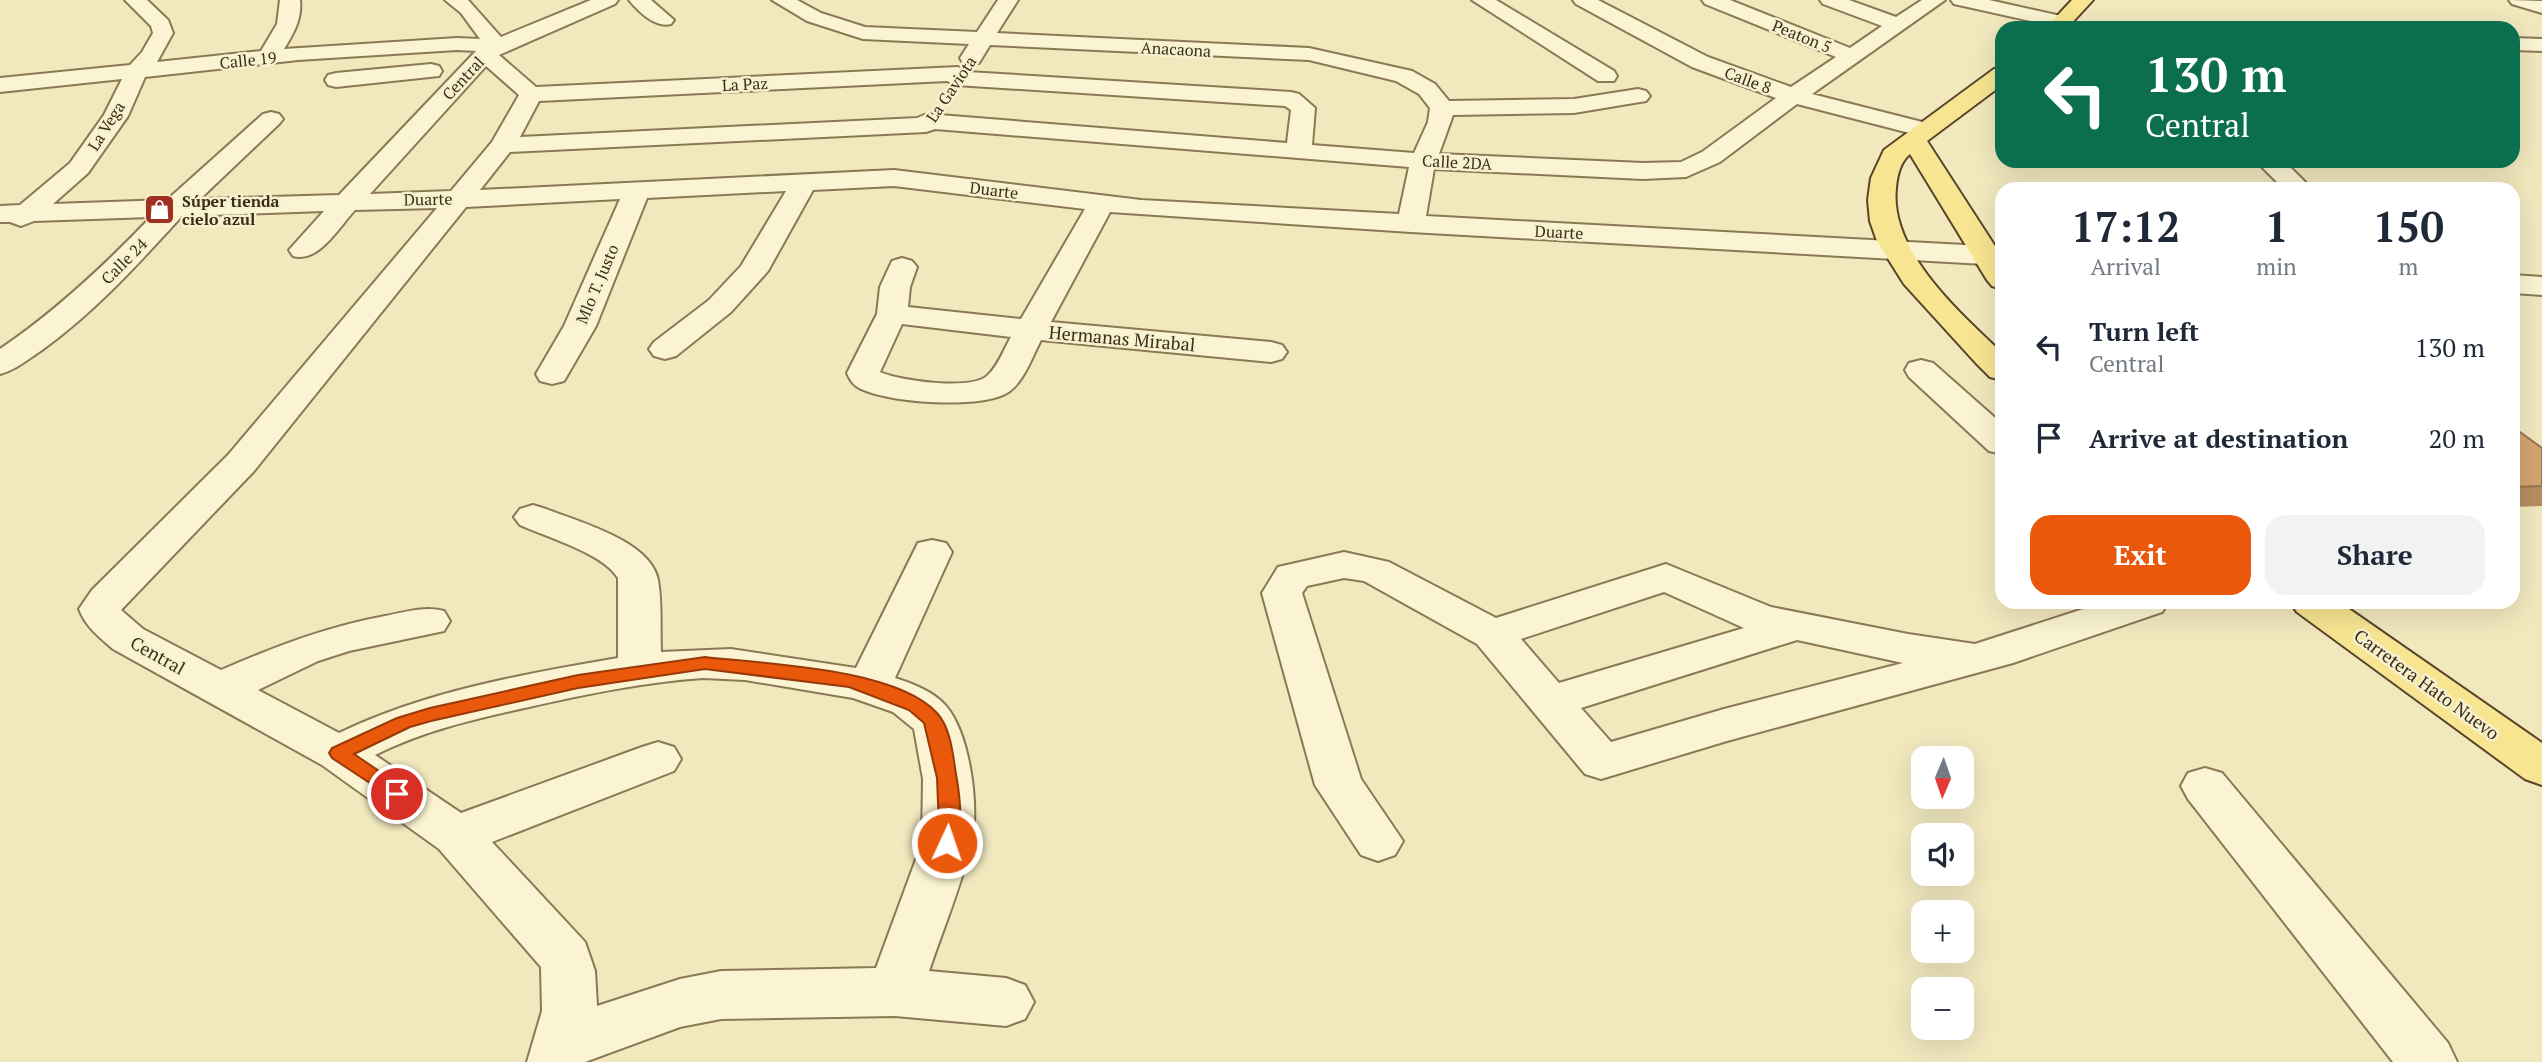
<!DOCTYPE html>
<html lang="en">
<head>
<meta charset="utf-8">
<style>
  :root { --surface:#fff; --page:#f2f2f3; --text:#1f2937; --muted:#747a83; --accent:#ea580c }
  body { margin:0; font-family:"PT Serif",serif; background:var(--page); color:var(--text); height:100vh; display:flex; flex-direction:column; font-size:26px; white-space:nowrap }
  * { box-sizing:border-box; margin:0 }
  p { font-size:23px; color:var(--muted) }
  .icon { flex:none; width:38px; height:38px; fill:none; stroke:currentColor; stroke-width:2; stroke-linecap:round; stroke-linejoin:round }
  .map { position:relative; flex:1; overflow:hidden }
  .drawer { position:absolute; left:1995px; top:182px; width:525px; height:427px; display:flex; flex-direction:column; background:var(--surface); border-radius:21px; box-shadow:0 7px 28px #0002 }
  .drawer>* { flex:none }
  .banner { position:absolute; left:1995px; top:21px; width:525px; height:147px; border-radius:21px; box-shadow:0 7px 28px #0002; background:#0b6e4f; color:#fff; overflow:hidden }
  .needle { width:46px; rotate:182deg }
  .buttons { position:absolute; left:1911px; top:746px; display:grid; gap:14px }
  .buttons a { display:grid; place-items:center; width:63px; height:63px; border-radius:14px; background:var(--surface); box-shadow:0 7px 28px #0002; font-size:35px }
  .pin { position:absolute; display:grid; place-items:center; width:60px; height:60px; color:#fff; margin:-30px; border:4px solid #fff; border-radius:50%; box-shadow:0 2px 7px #0007 }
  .me { position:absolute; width:77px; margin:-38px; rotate:3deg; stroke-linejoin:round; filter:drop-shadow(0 0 5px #0008) }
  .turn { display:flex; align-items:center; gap:24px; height:147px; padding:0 35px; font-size:32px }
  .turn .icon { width:91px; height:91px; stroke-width:2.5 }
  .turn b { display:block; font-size:49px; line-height:60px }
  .eta { display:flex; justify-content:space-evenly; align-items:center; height:119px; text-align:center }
  .eta b { font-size:42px; font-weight:700; line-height:49px }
  .action { display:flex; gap:14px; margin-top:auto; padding:14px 35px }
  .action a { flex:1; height:80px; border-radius:21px; background:var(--accent); color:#fff; font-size:28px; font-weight:700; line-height:80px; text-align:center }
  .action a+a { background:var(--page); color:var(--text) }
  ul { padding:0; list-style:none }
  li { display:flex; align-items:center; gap:21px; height:91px; padding:0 35px }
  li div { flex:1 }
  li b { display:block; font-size:26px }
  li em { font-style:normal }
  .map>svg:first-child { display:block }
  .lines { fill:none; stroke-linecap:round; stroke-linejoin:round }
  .minor-casing { stroke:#8b7855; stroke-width:4 }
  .major-casing { stroke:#58452a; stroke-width:4 }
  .minor { fill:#fbf4d2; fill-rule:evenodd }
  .major { fill:#f8e592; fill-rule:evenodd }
  .wall { fill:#b58e60 }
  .building { fill:#d3a570; stroke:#94744e; stroke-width:2 }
  .route { fill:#ea580c; stroke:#983908; stroke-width:2 }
  .labels { text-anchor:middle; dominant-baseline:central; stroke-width:5; stroke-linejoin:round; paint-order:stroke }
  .far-street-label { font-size:16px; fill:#392d1b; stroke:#f8f1ce }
  .far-poi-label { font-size:16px; font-weight:bold; fill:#392d1b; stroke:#f8f1ce; text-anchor:start }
  .street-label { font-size:18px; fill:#392d1b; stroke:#f8f1ce }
</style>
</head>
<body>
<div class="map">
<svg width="2542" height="1062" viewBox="0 0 2542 1062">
  <rect width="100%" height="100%" fill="#f1e8be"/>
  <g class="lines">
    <defs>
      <path id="minor" d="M125,0h22l21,20 5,13 -16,29 104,-11 16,-27 3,-24h20c2,19 -6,33 -16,49l173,-11 23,1 -19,-26 -16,-13h23l33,37 90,-37h27l-3,4 -116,51 37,32 422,-20 10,5 323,20 8,2 16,14 -3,37 102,8 14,-31 2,-14 -11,-14 -23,-13 -87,-21 -319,-15 -11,18h-16l-3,-5 9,-14 -106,-5 -56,-18 -35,-21h25l24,13 44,14 112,5 21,-32h20l-21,33 312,15 103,23 23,13 14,17 125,-2 64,-10 8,2 4,5 -4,5 -72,12 -121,2 -14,39 204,9 38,-1 21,-10 74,-54 -84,-31 -116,-63 -3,-4h25l110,57 83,30 45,-30 -131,-53 -3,-4h28l120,48 32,-22 -59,-22 -3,-4h29l47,17 26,-17h23l-133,94 122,31 3,5 -3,5 -9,2 -128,-33 -77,58 -34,15 -43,2 -209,-10 -8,47 576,31v18l-591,-33 -301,-20 -59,110 220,20 11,3 5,7 -5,7 -11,3 -230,-22c-9,17 -18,45 -36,54 -27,15 -124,9 -149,-8 -4,-3 -7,-8 -9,-13l30,-59 3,-27 12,-26 10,-3 10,3 5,6 -7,20 -2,20 113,12 64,-110 -191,-23 -81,4 -45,81 -37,41 -55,44 -11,3 -11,-3 -5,-7 5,-7 55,-42 32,-34 45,-75 -139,7 -51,128 -32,55 -12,3 -12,-3 -4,-7 28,-48 56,-127 -154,8 -212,264 -133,139 22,19 78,41c56,-24 105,-43 164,-54 21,-4 39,-10 59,-5l6,10 -6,10 -95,20 -31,10 -60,29 81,43c87,-42 185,-59 279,-75v-80c-15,-25 -72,-41 -98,-53l-6,-8 6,-8 13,-4 13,4c33,13 105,32 112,71 4,23 2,49 3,72l70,-3 125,19 62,-125 14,-3 14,3 6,9 -57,126c18,6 38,13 51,28 24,28 34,103 25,138 -10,43 -28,85 -42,127l77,7 19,7 9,17 -9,17 -19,7 -111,-10 -174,3 -41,8 -95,35h-58l15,-51 -1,-44 -102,-118 -117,-84 -209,-116c-14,-12 -27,-22 -34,-40l13,-19 136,-135 209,-247 -82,2c-17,18 -36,53 -62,46l-4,-6 35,-39 -142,5c-44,48 -87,96 -140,134 -14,9 -26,20 -42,24v-25c56,-38 104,-83 151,-132l-117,4 -13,5 -11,-4h-10v-16l20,-1 50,-42 34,-48 18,-36 -122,13v-14l130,-13 12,-13 11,-19 -2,-7zM457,50l19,1 -137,144 -139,4 79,-75 4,-5 -4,-5 -8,-2 -8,2 -96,86 -114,4 35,-31 40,-57 17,-39 153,-17zM486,66l33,29 -27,47 -41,49 -81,3zM947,81l9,4 329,21 6,4 -4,33 -360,-29 -10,4 -397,19 19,-36zM935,129l474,38 -10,47 -258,-14 -247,-30 -414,20 30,-38 416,-20zM902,324l109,13c-7,12 -13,29 -23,38 -15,16 -89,6 -108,-3zM703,678l42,2 108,18 40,14 21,17 9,50 -1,64 -46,125 -155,3 -41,8 -83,27 -2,-35 -10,-29 -93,-100 182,-71 7,-12 -7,-12 -16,-5 -16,5 -181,66 -86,-58c50,-25 100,-36 154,-48 58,-13 115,-25 174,-29z
        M629,0h22l23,20 -3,4c-16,4 -32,-12 -42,-24z
        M1472,0h24l118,71 3,5 -3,5h-16z
        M1951,0h38l81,18 3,4 -3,4 -8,2 -108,-24z
        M2509,0l33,1v12l-30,-9z
        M2513,38l29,1v12l-29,-1z
        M431,64l8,2 3,5 -3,5 -103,11 -8,-2 -3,-5 3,-5 8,-2z
        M2256,161h28l28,28h-28z
        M2513,275l29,2v18l-29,-2z
        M1921,360l12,3 69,61v30l-13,-3 -80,-74 -4,-7 4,-7z
        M1344,552l45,10 107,56 170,-54 105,43 137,27 67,10 130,-42h64l-7,10 -149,51 -286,78 -126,38 -16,-5 -108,-130 -113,-63 -20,-3 -37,8 -5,7 59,186 42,62 -8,14 -17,6 -17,-6 -46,-70 -53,-192 16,-26zM1664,592l80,36 -185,55 -38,-44zM1797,640l106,23 -179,46 -113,33 -30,-34z
        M2205,768l17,5 226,270 9,19h-64l-205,-263 -7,-13 7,-13z"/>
      <path id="major" d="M2072,0h21l-26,28h-21z
        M2002,67v18l-75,56 75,116v32l-10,-3 -5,-6 -77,-126c-10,8 -13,22 -14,34 -7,63 64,125 106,165v27l-12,-3 -14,-14 -72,-79 -27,-43 -7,-20 -2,-21 3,-22 13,-28 110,-81z
        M2290,602h49l203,141v42l-17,-6 -228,-167z"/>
    </defs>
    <use href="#minor" class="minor-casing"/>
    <use href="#major" class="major-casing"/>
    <use href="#minor" class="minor"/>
    <use href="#major" class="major"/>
  </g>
  <path class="wall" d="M2513,427l29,21v58l-29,1z"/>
  <path class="building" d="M2513,427l29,21v38l-29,1z"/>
  <path class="route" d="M705,657c60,7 191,11 232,56 14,15 16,43 19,61 4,22 8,55 -2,75l-7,2 -7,-2 -3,-6 2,-17 -2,-48 -13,-55 -15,-13 -60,-23 -144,-18 -127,19 -147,33 -21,6 -56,27 50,34 3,6 -3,5 -7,2 -65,-43 -3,-5 3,-5 65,-30 33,-10 148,-33z"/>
  <defs>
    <symbol id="shop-square" viewBox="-11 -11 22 22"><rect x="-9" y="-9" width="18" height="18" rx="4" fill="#9f2f20" stroke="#f8f1ce"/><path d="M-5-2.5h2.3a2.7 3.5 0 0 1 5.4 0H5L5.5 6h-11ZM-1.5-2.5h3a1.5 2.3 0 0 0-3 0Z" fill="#fff"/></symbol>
  </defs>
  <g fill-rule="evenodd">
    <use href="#shop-square" x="142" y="192" width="35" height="35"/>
  </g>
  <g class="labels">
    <g class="far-street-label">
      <text transform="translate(1802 36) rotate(22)">Peaton 5</text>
      <text transform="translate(1176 49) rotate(3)">Anacaona</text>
      <text transform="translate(248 60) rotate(-6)">Calle 19</text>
      <text transform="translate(463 78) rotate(-47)">Central</text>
      <text transform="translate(1748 80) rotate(20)">Calle 8</text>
      <text transform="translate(745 84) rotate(-3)">La Paz</text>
      <text transform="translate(951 89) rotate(-56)">La Gaviota</text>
      <text transform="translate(106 126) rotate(-58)">La Vega</text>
      <text transform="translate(1457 162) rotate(3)">Calle 2DA</text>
      <text transform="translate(994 190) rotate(7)">Duarte</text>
      <text transform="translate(428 199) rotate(-1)">Duarte</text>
      <text transform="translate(1559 232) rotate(3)">Duarte</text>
      <text transform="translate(124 261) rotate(-45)">Calle 24</text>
      <text transform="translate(597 284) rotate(-67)">Mlo T. Justo</text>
    </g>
    <g class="far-poi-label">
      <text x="182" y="201">Súper tienda<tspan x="182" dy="18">cielo azul</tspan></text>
    </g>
    <g class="street-label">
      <text transform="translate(1122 338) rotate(5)">Hermanas Mirabal</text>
      <text transform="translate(158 655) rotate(29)">Central</text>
      <text transform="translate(2427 684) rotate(36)">Carretera Hato Nuevo</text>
    </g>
  </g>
</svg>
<div class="buttons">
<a><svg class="needle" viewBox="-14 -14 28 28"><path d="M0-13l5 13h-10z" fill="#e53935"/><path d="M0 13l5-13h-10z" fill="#747a83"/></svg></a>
<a><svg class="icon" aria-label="sound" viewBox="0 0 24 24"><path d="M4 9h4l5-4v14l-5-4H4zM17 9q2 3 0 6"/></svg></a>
<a>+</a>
<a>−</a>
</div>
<div class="pin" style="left:397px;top:794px;background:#d93025"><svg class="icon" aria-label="arrive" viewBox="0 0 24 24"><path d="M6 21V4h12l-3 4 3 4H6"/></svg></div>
<svg class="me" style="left:947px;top:843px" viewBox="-20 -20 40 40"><circle r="17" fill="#ea580c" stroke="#fff" stroke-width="3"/><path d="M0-11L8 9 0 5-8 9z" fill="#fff"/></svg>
<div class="banner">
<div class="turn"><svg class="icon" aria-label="left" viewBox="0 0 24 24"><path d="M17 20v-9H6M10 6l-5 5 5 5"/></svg><div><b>130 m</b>Central</div></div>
</div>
<section class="drawer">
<div class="eta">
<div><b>17:12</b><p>Arrival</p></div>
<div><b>1</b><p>min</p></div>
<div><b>150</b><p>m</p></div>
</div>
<ul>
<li><svg class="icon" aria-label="left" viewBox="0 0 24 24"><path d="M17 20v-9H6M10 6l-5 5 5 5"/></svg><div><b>Turn left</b><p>Central</p></div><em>130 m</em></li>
<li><svg class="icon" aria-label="arrive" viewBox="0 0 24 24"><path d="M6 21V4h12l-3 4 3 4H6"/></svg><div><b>Arrive at destination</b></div><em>20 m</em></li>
</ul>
<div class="action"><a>Exit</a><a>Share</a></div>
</section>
</div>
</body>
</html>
